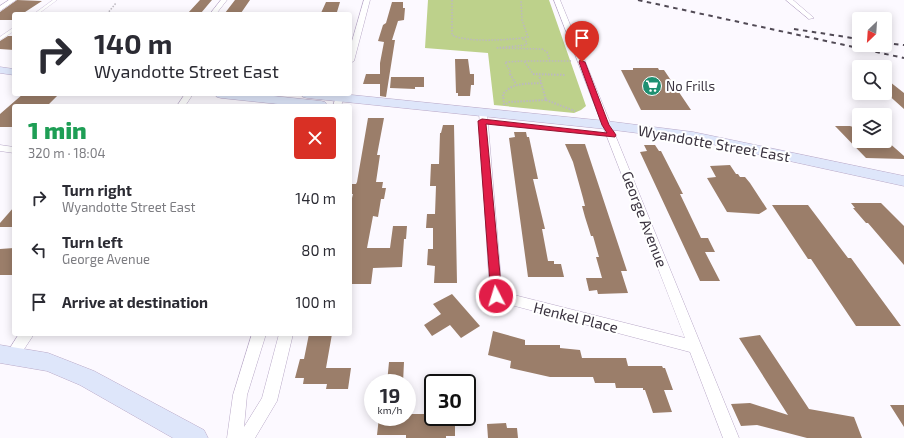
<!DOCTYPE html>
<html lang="en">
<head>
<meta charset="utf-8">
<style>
  :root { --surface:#fff; --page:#f7f7f7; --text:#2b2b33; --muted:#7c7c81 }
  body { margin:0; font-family:"Exo 2",sans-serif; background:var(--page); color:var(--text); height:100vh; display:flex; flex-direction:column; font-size:15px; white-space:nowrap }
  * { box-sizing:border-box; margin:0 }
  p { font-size:13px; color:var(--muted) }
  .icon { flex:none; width:22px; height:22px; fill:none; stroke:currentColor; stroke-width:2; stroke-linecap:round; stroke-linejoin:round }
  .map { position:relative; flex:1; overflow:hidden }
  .details { position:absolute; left:12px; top:104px; width:340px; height:232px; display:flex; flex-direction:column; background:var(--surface); border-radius:4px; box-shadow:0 2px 10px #0003 }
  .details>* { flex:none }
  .guide { position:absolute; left:12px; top:12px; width:340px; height:84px; border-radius:4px; box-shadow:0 2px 10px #0003; background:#fff; color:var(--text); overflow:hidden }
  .needle { width:26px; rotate:205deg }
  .controls { position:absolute; left:852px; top:12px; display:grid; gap:8px }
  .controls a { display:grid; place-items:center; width:40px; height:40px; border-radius:4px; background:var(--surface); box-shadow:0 2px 10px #0003; font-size:20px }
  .speed { position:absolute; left:364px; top:374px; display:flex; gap:8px; font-size:20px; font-weight:700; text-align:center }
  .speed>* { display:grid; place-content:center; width:52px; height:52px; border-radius:50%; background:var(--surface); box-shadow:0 2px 10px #0003; line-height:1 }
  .speed small { font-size:10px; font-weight:400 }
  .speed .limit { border:2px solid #111; border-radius:6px; background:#fff; color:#111 }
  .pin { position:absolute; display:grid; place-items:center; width:34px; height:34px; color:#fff; margin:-41px -17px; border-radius:50% 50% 50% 0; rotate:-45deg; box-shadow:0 0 4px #0007 }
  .pin .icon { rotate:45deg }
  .me { position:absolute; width:44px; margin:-22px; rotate:355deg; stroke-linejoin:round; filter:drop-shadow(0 0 3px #0008) }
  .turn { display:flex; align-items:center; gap:14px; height:84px; padding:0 16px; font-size:18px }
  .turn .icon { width:52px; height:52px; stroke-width:2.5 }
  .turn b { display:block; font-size:28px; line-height:34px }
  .round { display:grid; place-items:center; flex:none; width:42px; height:42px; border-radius:4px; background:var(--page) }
  .summary { display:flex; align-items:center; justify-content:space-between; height:68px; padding:0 16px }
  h1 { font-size:24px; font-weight:800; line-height:30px; color:#1e9e55 }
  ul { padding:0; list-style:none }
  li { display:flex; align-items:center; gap:12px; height:52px; padding:0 16px }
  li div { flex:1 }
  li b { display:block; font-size:15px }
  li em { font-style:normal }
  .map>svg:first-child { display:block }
  .green { fill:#bdd18b }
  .building { fill:#9b7e6a }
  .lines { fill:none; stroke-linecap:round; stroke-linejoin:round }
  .service-casing { stroke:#b9a9c8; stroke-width:0.5 }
  .minor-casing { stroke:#b9a9c8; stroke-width:1 }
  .secondary-casing { stroke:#b9a9c8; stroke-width:1 }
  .path-far1 { stroke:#bcb8c0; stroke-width:1.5; stroke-dasharray:1.5 1.5; stroke-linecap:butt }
  .path { stroke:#bcb8c0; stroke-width:2; stroke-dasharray:1.5 1.5; stroke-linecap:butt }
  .service { fill:#fff; fill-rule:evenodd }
  .minor { fill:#fff; fill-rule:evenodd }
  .secondary { fill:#dee6fa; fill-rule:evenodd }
  .rail { stroke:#514a55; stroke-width:2; stroke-dasharray:4.5 4.5; stroke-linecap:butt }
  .route { fill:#e11d48; stroke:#92132f }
  .labels { text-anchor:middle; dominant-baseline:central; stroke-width:4; stroke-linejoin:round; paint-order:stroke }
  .far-poi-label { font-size:13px; fill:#3b3440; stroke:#fff; text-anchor:start }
  .street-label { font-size:15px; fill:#3b3440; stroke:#fff }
</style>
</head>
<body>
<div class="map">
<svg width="904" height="438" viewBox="0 0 904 438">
  <rect width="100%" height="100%" fill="#fcf9ff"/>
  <path class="green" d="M428,0h121l37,106 -5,4 -7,3 -80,-8 -6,-52 -63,-5z"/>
  <path class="building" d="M17,0l25,1 -20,13h-8l-1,6h-13v-8z
    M200,0h12l-11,13h-13z
    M235,0h15l-9,13h-16z
    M326,2h14l-3,10 -3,1h-13z
    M392,2h11v6h2l-1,12 -6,1 -6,19h3l-9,57 -6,-1v-12h-17l3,-10h14v-11l4,-21 -6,-1 5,-16 3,-2z
    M8,36h6v14l-14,-1v-8z
    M455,59h13l2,15h4v11h-3l-1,11h-12v-3h-2z
    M633,68h25l1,2h5l27,40h-50l-20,-40h12z
    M391,77h33v10h-9v2l-25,-1z
    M885,78l19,15v16l-19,-17z
    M23,94h36l-12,12h-33v21h-14v-13z
    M368,118h16l-7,37h3l-4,27h7l-1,6h4l-2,11h-3l-3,18 -5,-1 -6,32h23l3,-22h14l-1,13h-2l-2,28 -29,1 -2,16h-21v-78l3,-12h-3v-3l2,-7h4l1,-2z
    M443,125h11l3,158h-23l1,-17 -8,-1 1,-16h5v-21h-7l1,-14h8l1,-28h-6l1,-22h8l1,-31h1z
    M835,126h15l9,3v12h28l17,15v3l-38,-1z
    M514,132h12l1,5h2l9,42h-5l12,50h-3l6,32h6v3h7l3,13h-36l-19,-139 6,-1z
    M565,144h20l42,127h-6l7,22 -30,1 -1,-4 -8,1 -3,-13h16l-6,-21h3l-6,-21h-2l-6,-19 -3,-11h3l-2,-8 -10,-36z
    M644,145h11l4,6h2l22,43h-3l21,44h7l7,14h-10l15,29h-20l-60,-129 7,-1z
    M730,165l6,9h2l2,3h5l5,6 17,26 -8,5 -32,-2 -20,-34 9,-1 -6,-11z
    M851,203h30l23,23v39l-36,-42h-2l-13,-15h2z
    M772,205h36l40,53h3l50,68h-45l-45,-67h-3z
    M14,207v20h-14v-4z
    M14,248v27h-14v-26z
    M452,294l28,32 -19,12 -11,-13 -18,11 -8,-11 17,-11 -8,-10z
    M493,331l32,9v5h35v3l20,2 2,8h44l2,8h34l1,2h2l8,22h-9l8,22 -19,1 -8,-23h-2v-2h-27l-1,-5h-20l-2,-6h-43l-40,-9 1,-7 -23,-6z
    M309,334h23l-6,34h25l-3,21h-22l1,-5h-24l1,-6h-9l5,-19h4z
    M760,335l49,74 45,8 8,21h-55l-50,-13 -16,1 -10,-22 19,-1 38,12 -49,-77z
    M389,362h15l-1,21h-16z
    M890,405h14v22z
    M407,414h26v3h22v19h-9v2h-40v-3h-29l2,-18h28z
    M506,423l1,5h10l1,10h-30l-1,-14z"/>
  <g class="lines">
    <defs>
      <path id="service" d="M53,0h4l-19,14h-4z
        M13,28h1v3l-14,9v-3z"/>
      <path id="minor" d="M9,0h7l-16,11v-5z
        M221,0h6l-11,14h-6z
        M364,0h6l-16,61 -4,2v-15z
        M554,0h6l179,438h-16l-33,-86 -194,-51 -4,-1 -2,-4 -11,-184 4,-3 4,3 15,180 183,46z
        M786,0h7l21,18 -5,1z
        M185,94h8l-8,12h-8z
        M337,94h8l-4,12h-8z
        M0,145l14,2v6l-14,-2z
        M19,334h15l-17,26 -5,2 -5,-2 -2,-4z
        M252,334h14l-19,61 -3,32 18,-29 17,-64h14l-16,67 -22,37h-28l6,-43z"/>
      <path id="secondary" d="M0,67l14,2v6l-14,-2z
        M215,94h39l67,7 4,1 2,3 -30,1 -76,-8 -4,-1z
        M301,94h41l264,27 87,11 211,44v10l-211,-46 -87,-11 -299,-31 -4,-1z
        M0,345l48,8 46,18 110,59 4,8h-35l-93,-53 -33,-14 -47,-8z"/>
    </defs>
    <use href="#service" class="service-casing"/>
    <use href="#minor" class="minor-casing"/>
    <use href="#secondary" class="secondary-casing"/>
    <path class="path-far1" d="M452,0v35c15,8 59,5 76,2l-6,-17 -1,-20
      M107,14l9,-11
      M523,39l4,3 -1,3 -30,3 46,1 5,3 3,9
      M510,75v-4l-5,-9 19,-1
      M534,75l-10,-14h47"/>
    <path class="path" d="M510,74l6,10
      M533,74l33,1
      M546,100l29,11
      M506,104l3,-2 37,-2 -7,-25
      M504,105l-1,-11c10,-12 24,-10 38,-11"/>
    <use href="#service" class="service"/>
    <use href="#minor" class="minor"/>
    <use href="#secondary" class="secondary"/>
    <path class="rail" d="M638,0l266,58
      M794,29l65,10
      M885,43l19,2"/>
  </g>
  <path class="route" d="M580,60l5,2 24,63 7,10 -1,2 -129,-13 16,172 -2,3 -4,2 -3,-2 -2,-3 -13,-175 4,-2 125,14 -5,-8 -23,-63z"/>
  <defs>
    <symbol id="supermarket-disc" viewBox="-11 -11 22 22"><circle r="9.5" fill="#1e9071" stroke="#fff"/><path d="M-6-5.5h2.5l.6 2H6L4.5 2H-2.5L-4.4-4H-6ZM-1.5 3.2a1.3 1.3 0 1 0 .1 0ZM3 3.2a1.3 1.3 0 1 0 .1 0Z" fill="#fff"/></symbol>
  </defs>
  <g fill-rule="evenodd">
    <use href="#supermarket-disc" x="641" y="75" width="22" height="22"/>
  </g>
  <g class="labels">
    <g class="far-poi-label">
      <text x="666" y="86">No Frills</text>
    </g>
    <g class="street-label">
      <text transform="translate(714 143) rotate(10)">Wyandotte Street East</text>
      <text transform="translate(645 219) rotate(69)">George Avenue</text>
      <text transform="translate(576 317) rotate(14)">Henkel Place</text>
    </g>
  </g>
</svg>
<div class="controls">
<a><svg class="needle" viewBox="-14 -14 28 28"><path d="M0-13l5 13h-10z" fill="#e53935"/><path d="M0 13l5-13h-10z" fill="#7c7c81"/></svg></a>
<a><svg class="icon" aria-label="search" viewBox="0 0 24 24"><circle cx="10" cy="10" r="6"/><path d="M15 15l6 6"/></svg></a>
<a><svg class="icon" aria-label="layers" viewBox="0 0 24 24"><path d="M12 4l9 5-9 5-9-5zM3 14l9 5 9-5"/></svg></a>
</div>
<div class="speed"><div>19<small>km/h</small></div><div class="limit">30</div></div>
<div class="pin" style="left:582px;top:62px;background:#d93025"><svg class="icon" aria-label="arrive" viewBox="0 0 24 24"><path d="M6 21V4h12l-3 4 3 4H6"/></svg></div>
<svg class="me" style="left:496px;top:296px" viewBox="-20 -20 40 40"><circle r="17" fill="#e11d48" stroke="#fff" stroke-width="3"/><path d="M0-11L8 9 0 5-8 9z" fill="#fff"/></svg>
<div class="guide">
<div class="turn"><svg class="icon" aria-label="right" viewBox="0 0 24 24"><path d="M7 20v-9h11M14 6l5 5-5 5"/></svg><div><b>140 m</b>Wyandotte Street East</div></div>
</div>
<section class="details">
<div class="summary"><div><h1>1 min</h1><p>320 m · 18:04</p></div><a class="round" style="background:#d93025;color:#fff"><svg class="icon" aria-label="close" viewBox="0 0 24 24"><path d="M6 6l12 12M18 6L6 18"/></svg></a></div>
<ul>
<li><svg class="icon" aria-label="right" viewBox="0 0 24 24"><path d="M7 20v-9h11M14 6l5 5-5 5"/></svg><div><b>Turn right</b><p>Wyandotte Street East</p></div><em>140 m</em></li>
<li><svg class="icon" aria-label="left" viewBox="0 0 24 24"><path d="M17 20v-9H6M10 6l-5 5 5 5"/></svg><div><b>Turn left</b><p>George Avenue</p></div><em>80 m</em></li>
<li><svg class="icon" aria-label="arrive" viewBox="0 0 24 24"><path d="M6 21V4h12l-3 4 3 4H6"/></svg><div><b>Arrive at destination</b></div><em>100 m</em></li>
</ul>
</section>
</div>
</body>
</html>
